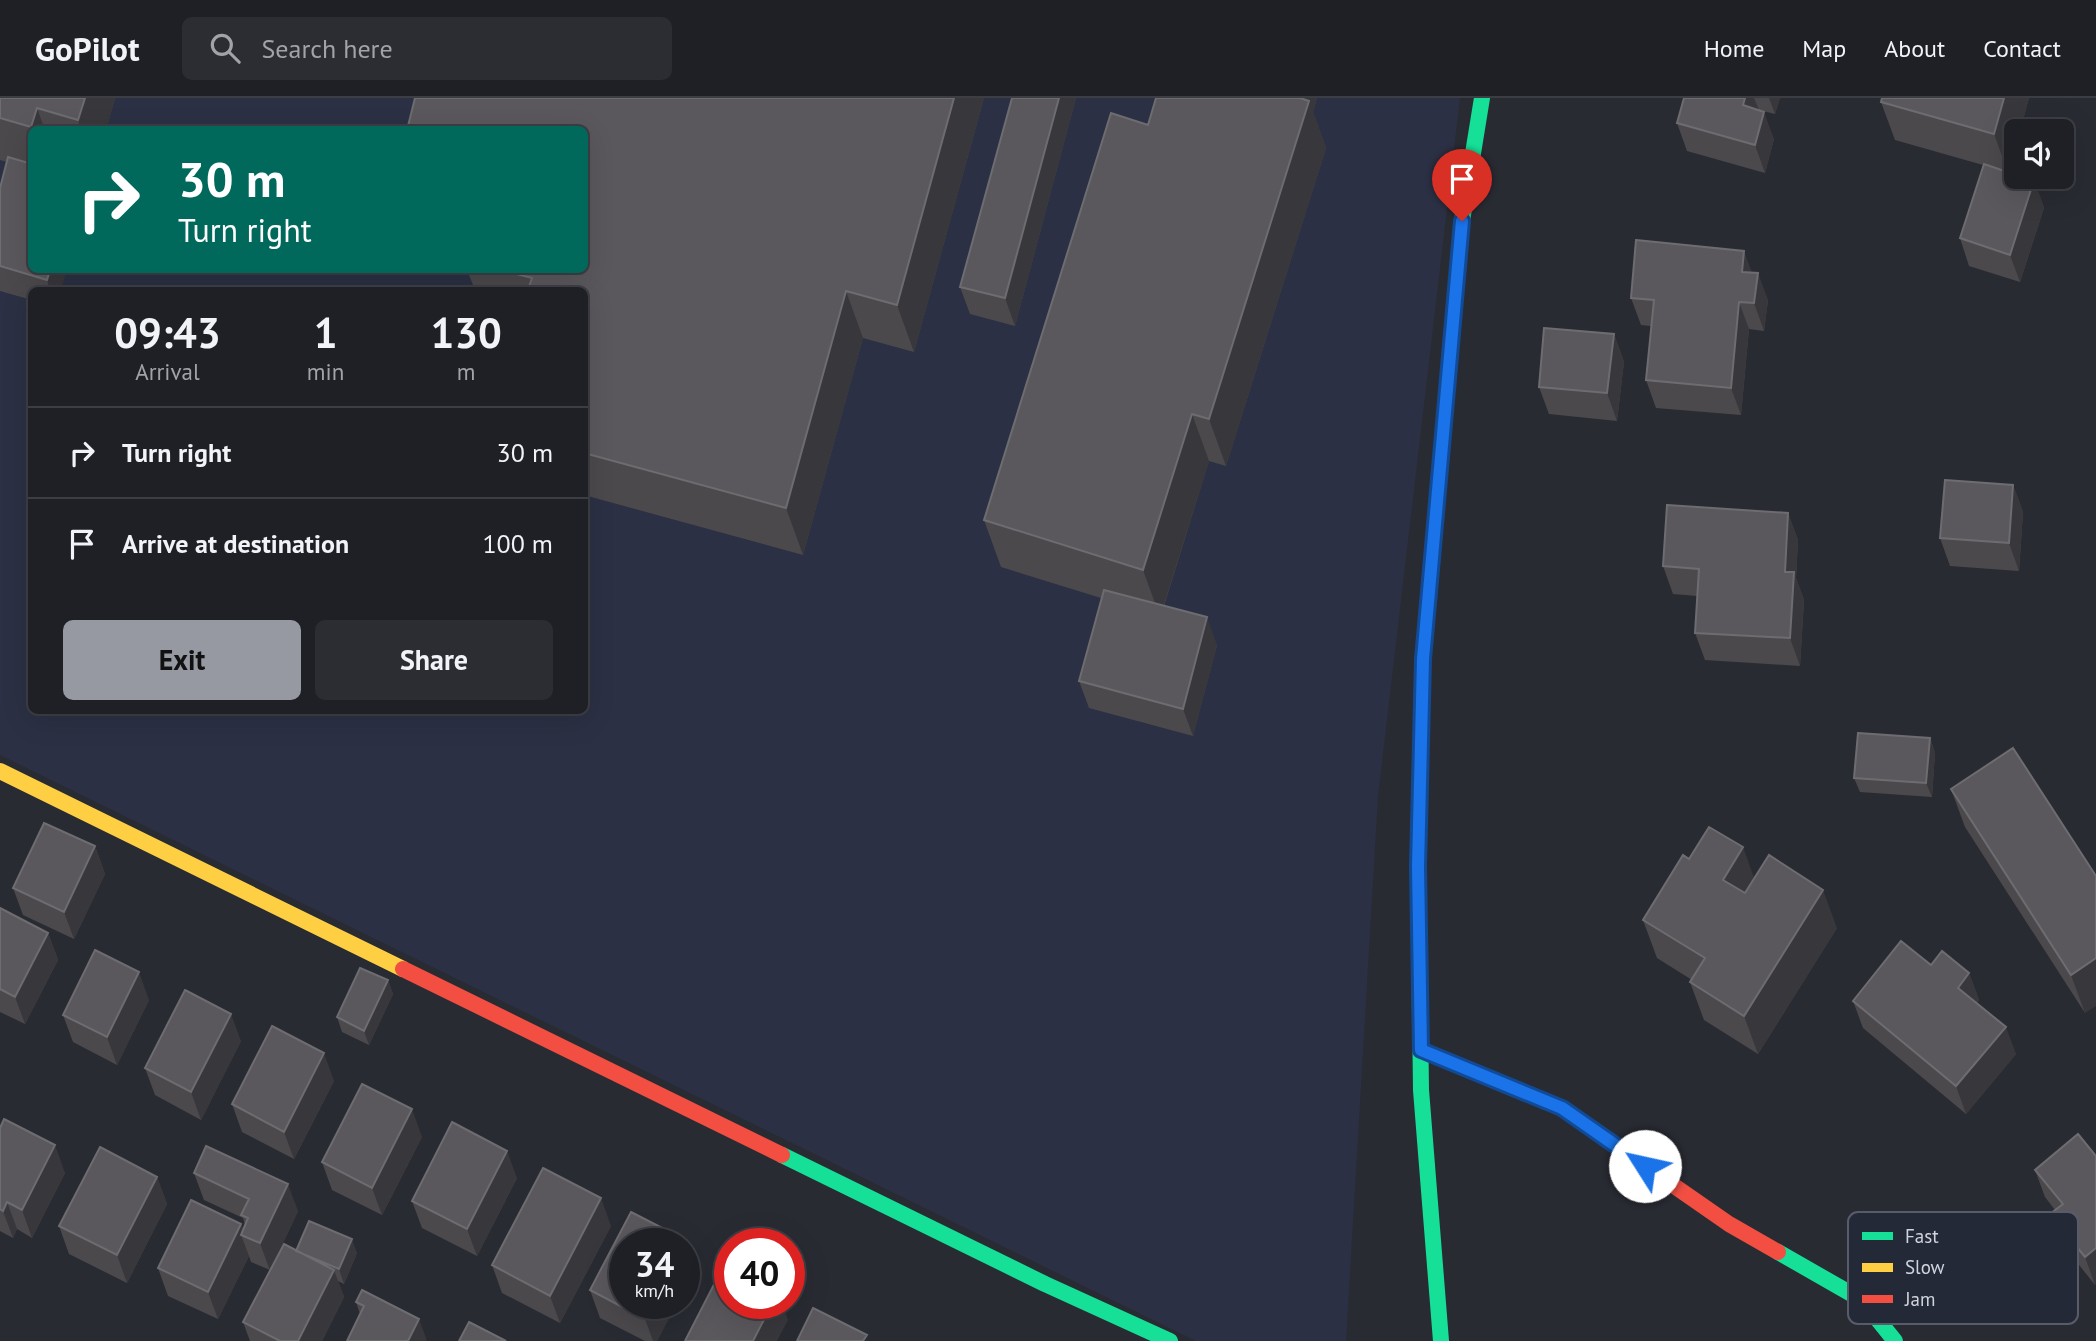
<!DOCTYPE html>
<html lang="en">
<head>
<meta charset="utf-8">
<style>
  :root { --surface:#1f2026; --page:#2c2d32; --text:#f1f3f6; --muted:#a1a3a7; --line:#3c3e43; --accent:#9699a2 }
  body { margin:0; font-family:"PT Sans",sans-serif; background:var(--page); color:var(--text); height:100vh; display:flex; flex-direction:column; font-size:26px; white-space:nowrap }
  * { box-sizing:border-box; margin:0 }
  p { font-size:23px; color:var(--muted) }
  .icon { flex:none; width:38px; height:38px; fill:none; stroke:currentColor; stroke-width:2; stroke-linecap:round; stroke-linejoin:round }
  .map { position:relative; flex:1; overflow:hidden }
  .side { position:absolute; left:28px; top:189px; width:560px; height:427px; display:flex; flex-direction:column; background:var(--surface); border-radius:10px; box-shadow:0 7px 28px #0002,0 0 0 2px var(--line) }
  .side>* { flex:none }
  .hud { position:absolute; left:28px; top:28px; width:560px; height:147px; border-radius:10px; box-shadow:0 7px 28px #0002,0 0 0 2px var(--line); background:#00695c; color:#fff; overflow:hidden }
  .tools { position:absolute; left:2004px; top:21px; display:grid; gap:14px }
  .tools a { display:grid; place-items:center; width:70px; height:70px; border-radius:10px; background:var(--surface); box-shadow:0 7px 28px #0002,0 0 0 2px var(--line); font-size:35px }
  .speed { position:absolute; left:609px; top:1130px; display:flex; gap:14px; font-size:35px; font-weight:700; text-align:center }
  .speed>* { display:grid; place-content:center; width:91px; height:91px; border-radius:50%; background:var(--surface); box-shadow:0 7px 28px #0002,0 0 0 2px var(--line); line-height:1 }
  .speed small { font-size:18px; font-weight:400 }
  .speed .limit { border:10px solid #d22; background:#fff; color:#111 }
  .pin { position:absolute; display:grid; place-items:center; width:60px; height:60px; color:#fff; margin:-72px -30px; border-radius:50% 50% 50% 0; rotate:-45deg; box-shadow:0 0 7px #0007 }
  .pin .icon { rotate:45deg }
  .me { position:absolute; width:77px; margin:-38px; rotate:305deg; stroke-linejoin:round; filter:drop-shadow(0 0 5px #0008) }
  .turn { display:flex; align-items:center; gap:24px; height:147px; padding:0 35px; font-size:32px }
  .turn .icon { width:91px; height:91px; stroke-width:2.5 }
  .turn b { display:block; font-size:49px; line-height:60px }
  .eta { display:flex; justify-content:space-evenly; align-items:center; height:119px; text-align:center }
  .eta b { font-size:42px; font-weight:800; line-height:49px }
  .cta { display:flex; gap:14px; margin-top:auto; padding:14px 35px }
  .cta a { flex:1; height:80px; border-radius:10px; background:var(--accent); color:#111; font-size:28px; font-weight:800; line-height:80px; text-align:center }
  .cta a+a { background:var(--page); color:var(--text) }
  ul { padding:0; list-style:none }
  li { display:flex; align-items:center; gap:21px; height:91px; padding:0 35px; border-top:2px solid var(--line) }
  li div { flex:1 }
  li b { display:block; font-size:26px }
  li em { font-style:normal }
  header { display:flex; align-items:center; gap:42px; box-sizing:border-box; height:98px; padding:0 35px; background:var(--surface); border-bottom:2px solid var(--line) }
  header strong { font-size:33px }
  nav { display:flex; gap:38px; margin-inline-start:auto; font-size:24px }
  .search { width:490px; height:63px; background:var(--page); display:flex; align-items:center; gap:18px; box-sizing:border-box; padding:0 24px; border-radius:10px; color:var(--muted); font-size:26px }
  .map>svg:first-child { display:block }
  .built { fill:#2b3044; fill-rule:evenodd }
  .lines { fill:none; stroke-linecap:round; stroke-linejoin:round }
  .fast { stroke:#16e098; stroke-width:16 }
  .slow { stroke:#ffcf43; stroke-width:16 }
  .jam { stroke:#f24e42; stroke-width:16 }
  .wall { fill:#4c494c }
  .shaded-wall { fill:#38373b }
  .building { fill:#5a585c; stroke:#6d6c70; stroke-width:2 }
  .route-casing { stroke:#114b97; stroke-width:18 }
  .route { stroke:#1a73e8; stroke-width:12 }
  .key { fill:#242938; stroke:#585c6a; stroke-width:2 }
  .key-label { font-size:19px; fill:#d1d4de }
</style>
</head>
<body>
<header>
<strong>GoPilot</strong>
<div class="search"><svg class="icon" aria-label="search" viewBox="0 0 24 24"><circle cx="10" cy="10" r="6"/><path d="M15 15l6 6"/></svg>Search here</div>
<nav><a>Home</a><a>Map</a><a>About</a><a>Contact</a></nav>
</header>
<div class="map">
<svg width="2096" height="1243" viewBox="0 0 2096 1243">
  <rect width="100%" height="100%" fill="#292b33"/>
  <path class="built" d="M0,0h1460l-82,698 -32,545h-150l-1196,-586zM32,32h552v140h-552zM32,192h552v420h-552z"/>
  <g class="lines">
    <path class="fast" d="M1427,519l35,-396 20,-123
      M1418,758l3,234 20,251
      M782,1057l263,129 125,57
      M1778,1154l84,48 33,41"/>
    <path class="slow" d="M0,673l403,198"/>
    <path class="jam" d="M1418,758l5,-197 4,-42
      M403,871l379,186
      M1421,952l141,58 167,116 49,28"/>
  </g>
  <path class="wall" d="M0,0h115l-9,32h-74v140l29,20h-29v10l-32,-9v-103l7,-26 -7,-2z
    M984,0l-70,254 -51,-14 -60,217 -219,-60v-205h-109l-8,-20h117z
    M1012,0h64l-61,228 -45,-12 -10,-27z
    M1156,0h161l-4,14 13,36 -100,318 -17,-5 -45,145 53,39 -24,91 -104,-28 -10,-27 22,-83 -100,-31 -17,-47 164,-395z
    M1684,0h96l-5,16 -16,-4 15,29 -9,34 -78,-22 -10,-28z
    M1882,0h147l-9,33h-4v13l-8,28 26,8 10,28 -24,74 -51,-16 -9,-28 23,-73 -88,-25 -14,-38z
    M1752,175l16,27 -4,31 -15,-2 -8,86 -85,-7 -10,-28 5,-54 -10,-1 -10,-27z
    M1614,236l10,28 -7,59 -68,-7 -10,-27z
    M2013,387l10,27 -4,59 -69,-5 -10,-28z
    M1788,415l10,27 -2,38 8,22 -4,66 -95,-6 -10,-27 2,-37 -24,-2 -10,-28z
    M1930,640l5,15 -3,44 -72,-5 -6,-14z
    M2013,650l72,265 -120,-186 -14,-38z
    M95,748l10,28 -31,65 -51,-24 -10,-27z
    M1689,761l65,20 83,49 -79,126 -54,-34 -14,-38 2,-2 -35,-22 -14,-38z
    M0,810l48,25 10,27 -33,64 -25,-12z
    M1931,867l38,8 10,27 -2,3 39,51 -50,60 -103,-86 -10,-27z
    M388,882l5,14 -24,51 -27,-13 -5,-15z
    M149,902l-32,65 -44,-23 -10,-27z
    M241,943l-40,79 -46,-25 -10,-27z
    M334,983l-40,78 -52,-27 -10,-28z
    M0,1030l65,45 -33,65 -15,-9 -4,9 -13,-7z
    M2078,1036l17,151 -35,-44 -10,-27 5,-4 -10,-13 -10,-27z
    M422,1039l-40,78 -50,-25 -10,-28z
    M194,1075l104,38 -22,47 21,-8 60,3 -13,31 -6,-3 6,16 -22,44h-72l-7,-19 27,-52 -19,-8 -2,-6 -31,63 -50,-23 -10,-28 83,-44 2,5 2,-4 -2,-7 -39,-18z
    M157,1079l10,27 -40,79 -58,-29 -10,-28z
    M517,1080l-40,78 -55,-28 -10,-27z
    M611,1128l-51,97 -58,-30 -10,-28z
    M695,1169l-38,74h-12l-45,-23 -10,-28z
    M356,1204l71,39 -67,-27z"/>
  <path class="shaded-wall" d="M85,0h30l-9,32h-25l-3,-10z
    M954,0h30l-70,254 -17,-47z
    M1059,0h17l-61,228 -10,-28z
    M1288,0h29l-4,14 13,36 -100,318 -17,-47z
    M1745,0h9l5,12 -16,-5z
    M1769,0h11l-5,16z
    M2004,0h25l-9,33h-4v13l-8,28 -14,-38z
    M37,10l8,22h-13l-1,-3z
    M1764,14l10,27 -9,34 -10,-28z
    M2034,82l10,28 -24,74 -10,-27z
    M1744,153l10,27 -12,-6z
    M50,172h17l-6,20h-11l-3,-10z
    M1758,175l10,27 -4,31 -10,-28z
    M846,193l17,47 -60,217 -17,-47z
    M1739,204l10,27 -8,86 -10,-27z
    M1614,236l10,28 -7,59 -10,-28z
    M1192,316l17,47 -49,156 -17,-47z
    M2013,387l10,27 -4,59 -10,-28z
    M1788,415l10,27 -2,38 8,22 -4,66 -10,-28 -5,-66z
    M1207,519l10,28 -24,91 -10,-27z
    M1930,640l5,15 -3,44 -6,-14z
    M95,748l10,28 -31,65 -10,-27z
    M1743,749l14,39 -20,32 -14,-38z
    M1823,792l14,38 -79,126 -14,-38z
    M48,835l10,27 -33,64 -10,-27z
    M2096,860v48l-11,7 -14,-38z
    M139,874l10,28 -32,65 -10,-28z
    M1969,875l10,27 -11,15 -10,-27z
    M388,882l5,14 -24,51 -5,-14z
    M231,916l10,27 -40,79 -10,-28z
    M2006,929l10,27 -50,60 -10,-28z
    M324,955l10,28 -40,78 -10,-27z
    M412,1011l10,28 -40,78 -10,-27z
    M55,1047l10,28 -33,65 -10,-28z
    M507,1053l10,27 -40,78 -10,-27z
    M157,1079l10,27 -40,79 -10,-28z
    M288,1086l10,27 -28,60 -10,-28z
    M601,1100l10,28 -51,97 -10,-27z
    M7,1104l10,27 -4,9 -10,-27z
    M241,1126l5,13 -5,-2 8,21 -31,63 -10,-27z
    M352,1141l5,14 -13,31 -5,-15z
    M686,1142l9,27 -11,22v-45h-1z
    M2096,1150v36l-1,1 -10,-28z
    M334,1172l10,27 -22,44h-24z
    M653,1206h24l-20,37h-4l-8,-22z
    M772,1206h10l6,16 -11,21h-24z
    M419,1221l8,22h-19z"/>
  <path class="building" d="M0,0h85l-7,22 -41,-12 -6,19 -31,-9z
    M415,0h539l-57,207 -51,-14 -60,217 -202,-55v-163h-56l4,-12 -30,-8h82v-140h-177z
    M1012,0h47l-54,200 -45,-11z
    M1156,0h144l9,3 -100,318 -17,-5 -49,156 -159,-50 127,-407 37,12z
    M1684,0h61l-2,7 21,7 -9,33 -78,-22z
    M1882,0h122l-10,36 -113,-32z
    M8,59l24,7v106h18l-3,10 -47,-14v-78z
    M1984,66l32,11v2h7l11,3 -24,75 -50,-17z
    M1636,142l108,11 -2,21 16,1 -4,30 -15,-1 -8,86 -85,-8 8,-80 -23,-2z
    M1544,230l70,6 -7,59 -68,-6z
    M1945,382l68,5 -4,58 -69,-5z
    M1667,407l121,8 -3,59h9l-4,66 -95,-5 4,-64 -36,-3z
    M1104,492l103,27 -24,92 -104,-28z
    M1858,635l72,5 -4,45 -72,-5z
    M2013,650l83,128v82l-25,17 -120,-186z
    M44,725l51,23 -31,66 -51,-24z
    M1709,729l34,20 -20,33 22,13 24,-38 54,35 -79,126 -54,-34 15,-24 -62,-38 40,-65 6,4z
    M0,810l48,25 -33,64 -15,-8z
    M1901,843l30,24 11,-14 27,22 -11,15 48,39 -50,59 -103,-85z
    M95,852l44,22 -32,65 -44,-22z
    M360,870l28,12 -24,51 -27,-14z
    M185,892l46,24 -40,78 -46,-24z
    M272,928l52,27 -40,79 -52,-28z
    M362,986l50,25 -40,79 -50,-26z
    M4,1021l51,26 -33,65 -15,-8 -4,9 -3,-2v-81z
    M452,1024l55,29 -40,78 -55,-28z
    M2078,1036l18,22v92l-11,9 -35,-43 13,-10 -28,-34z
    M206,1048l82,38 -28,59 -19,-8 7,-17 -7,-3 8,-16 -55,-26z
    M100,1049l57,30 -40,78 -58,-29z
    M543,1070l58,30 -51,98 -58,-31z
    M191,1102l50,24 -33,68 -50,-24z
    M631,1114l55,28 -3,4h-58v60h28l-8,15 -55,-29z
    M309,1123l43,18 -13,30 -43,-18z
    M284,1146l50,26 -36,71h-18l-37,-19z
    M724,1167l6,2v37h42l-19,37h-68z
    M362,1192l57,29 -11,22h-61l17,-35 -8,-4z
    M813,1210l54,27 -4,6h-66z
    M469,1224l37,19h-47z"/>
  <g class="lines">
    <defs>
      <path id="route" d="M1462,123l-39,438 -5,208 3,183 141,58 83,58"/>
    </defs>
    <use href="#route" class="route-casing"/>
    <use href="#route" class="route"/>
  </g>
  <rect x="1848" y="1114" width="230" height="112" rx="10" class="key"/>
  <rect x="1862" y="1134" width="31" height="8" fill="#16e098"/>
  <rect x="1862" y="1165" width="31" height="9" fill="#ffcf43"/>
  <rect x="1862" y="1197" width="31" height="8" fill="#f24e42"/>
  <g class="key-label">
    <text x="1905" y="1145">Fast</text>
    <text x="1905" y="1176">Slow</text>
    <text x="1905" y="1208">Jam</text>
  </g>
</svg>
<div class="tools">
<a><svg class="icon" aria-label="sound" viewBox="0 0 24 24"><path d="M4 9h4l5-4v14l-5-4H4zM17 9q2 3 0 6"/></svg></a>
</div>
<div class="speed"><div>34<small>km/h</small></div><div class="limit">40</div></div>
<div class="pin" style="left:1462px;top:123px;background:#d93025"><svg class="icon" aria-label="arrive" viewBox="0 0 24 24"><path d="M6 21V4h12l-3 4 3 4H6"/></svg></div>
<svg class="me" style="left:1645px;top:1068px" viewBox="-20 -20 40 40"><circle r="19" fill="#fff"/><path d="M0-13L10 11 0 6-10 11z" fill="#1a73e8"/></svg>
<div class="hud">
<div class="turn"><svg class="icon" aria-label="right" viewBox="0 0 24 24"><path d="M7 20v-9h11M14 6l5 5-5 5"/></svg><div><b>30 m</b>Turn right</div></div>
</div>
<section class="side">
<div class="eta">
<div><b>09:43</b><p>Arrival</p></div>
<div><b>1</b><p>min</p></div>
<div><b>130</b><p>m</p></div>
</div>
<ul>
<li><svg class="icon" aria-label="right" viewBox="0 0 24 24"><path d="M7 20v-9h11M14 6l5 5-5 5"/></svg><div><b>Turn right</b></div><em>30 m</em></li>
<li><svg class="icon" aria-label="arrive" viewBox="0 0 24 24"><path d="M6 21V4h12l-3 4 3 4H6"/></svg><div><b>Arrive at destination</b></div><em>100 m</em></li>
</ul>
<div class="cta"><a>Exit</a><a>Share</a></div>
</section>
</div>
</body>
</html>
